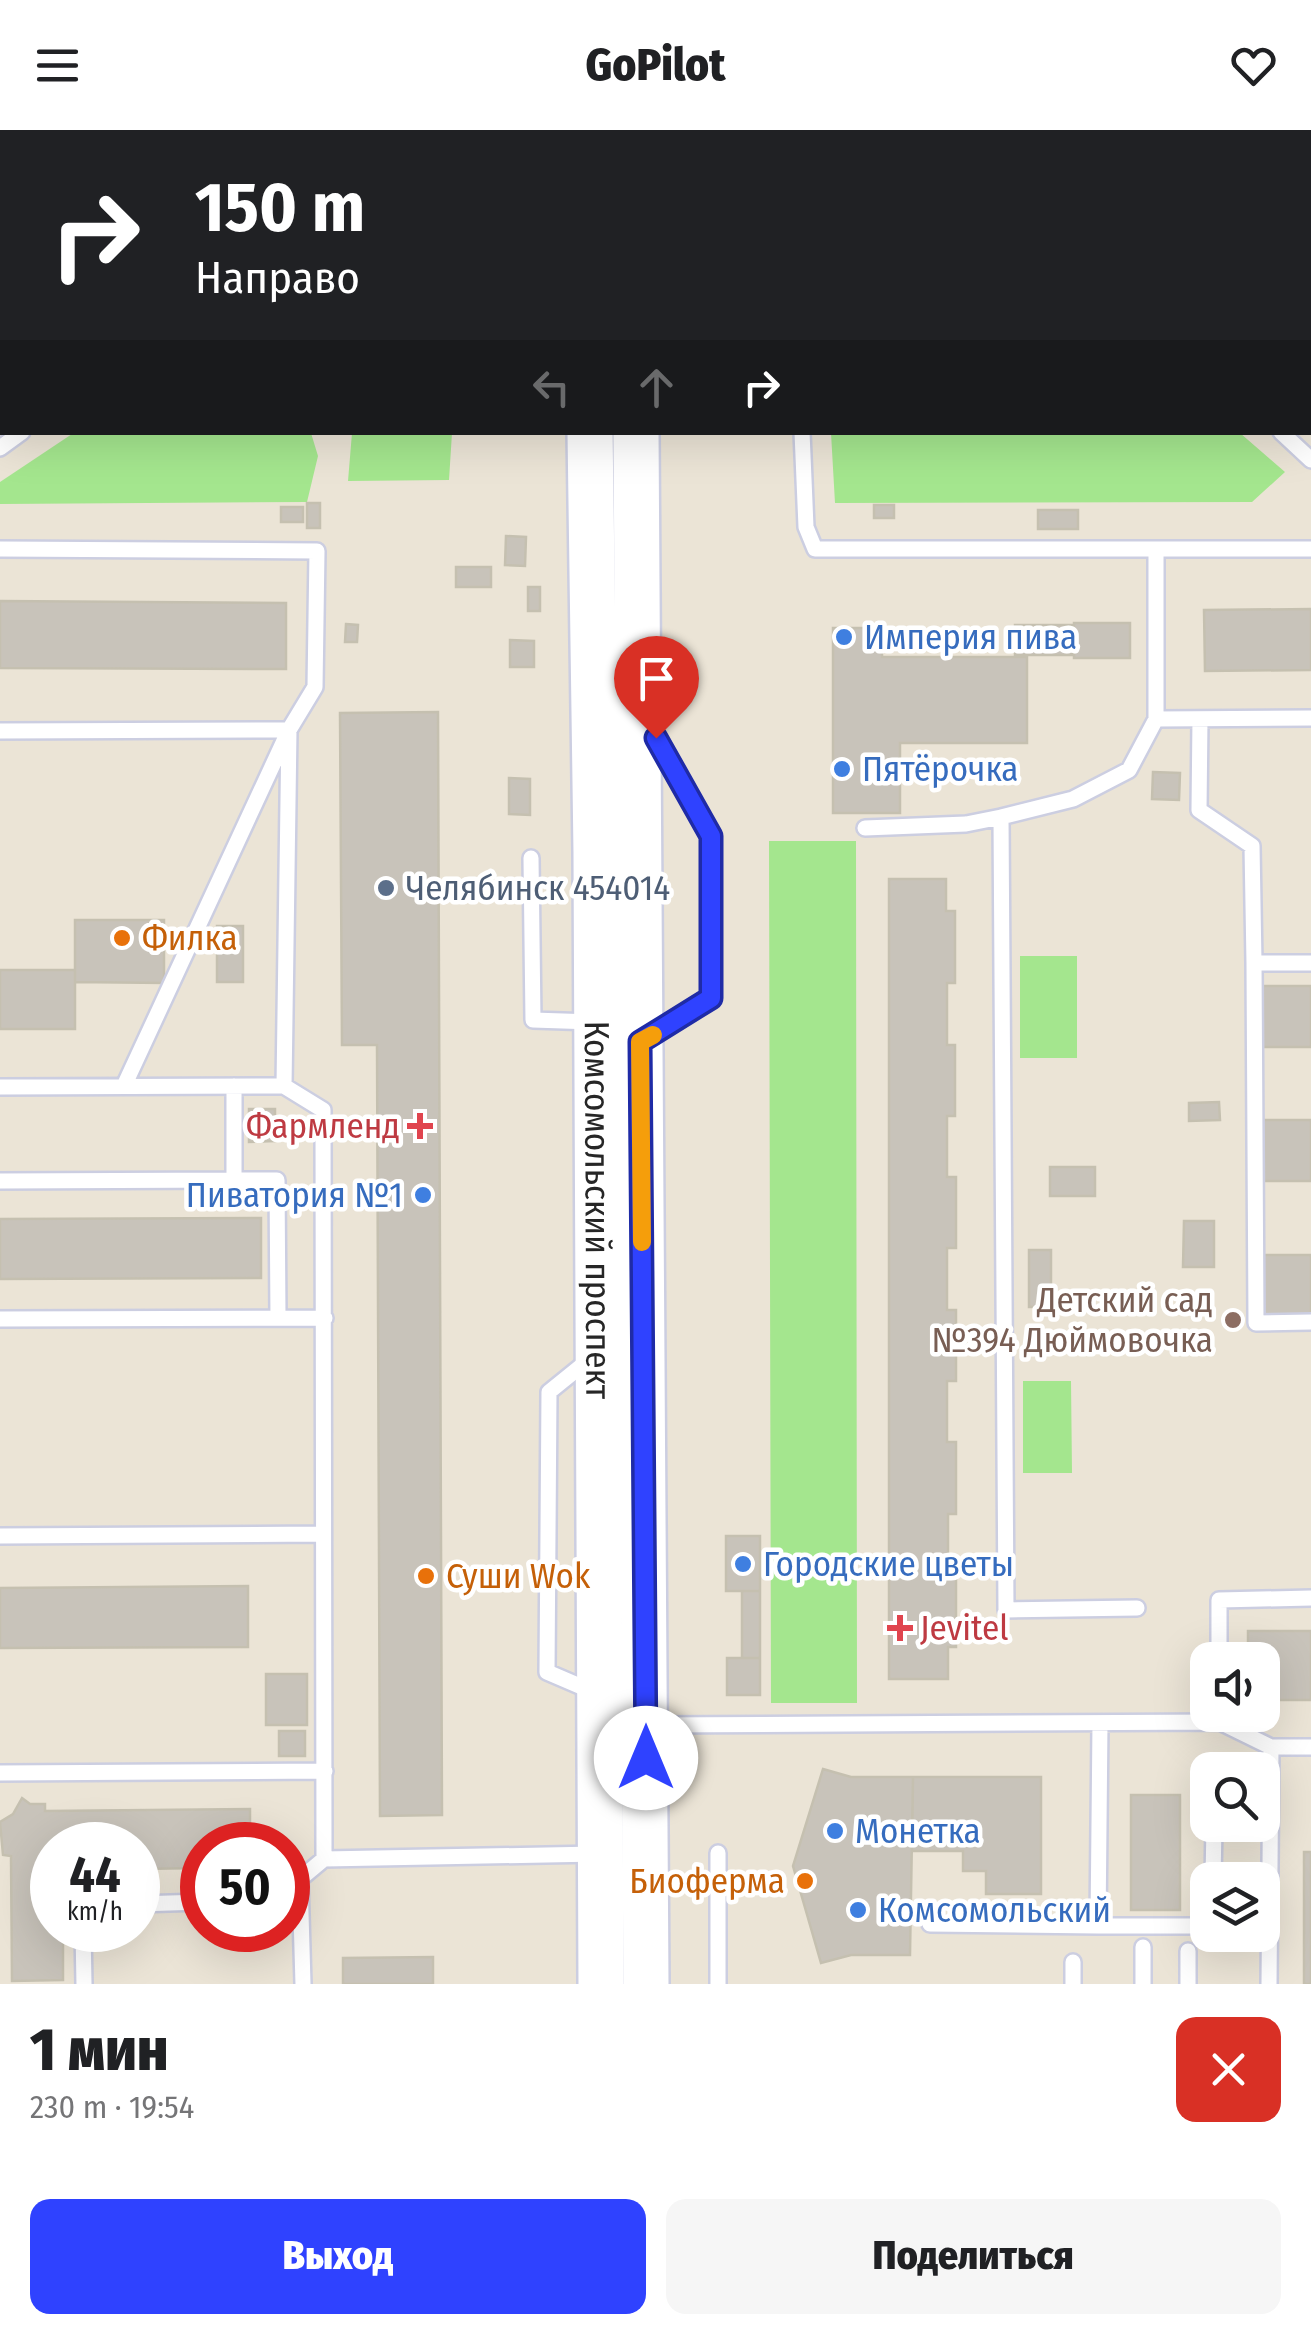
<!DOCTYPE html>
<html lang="ru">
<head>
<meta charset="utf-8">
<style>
  :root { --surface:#fff; --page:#f6f6f6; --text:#202124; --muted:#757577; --accent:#2f42ff }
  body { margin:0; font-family:"Fira Sans Condensed",sans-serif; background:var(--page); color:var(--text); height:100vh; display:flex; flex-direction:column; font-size:38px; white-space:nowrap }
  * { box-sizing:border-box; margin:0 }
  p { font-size:32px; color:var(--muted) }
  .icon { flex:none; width:55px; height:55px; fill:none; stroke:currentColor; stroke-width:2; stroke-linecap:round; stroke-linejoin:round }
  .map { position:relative; height:1854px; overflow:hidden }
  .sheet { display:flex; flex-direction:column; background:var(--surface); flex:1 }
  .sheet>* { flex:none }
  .top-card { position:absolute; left:0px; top:0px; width:1312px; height:305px; box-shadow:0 10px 40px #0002; background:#202124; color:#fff; overflow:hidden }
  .tools { position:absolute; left:1190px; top:1512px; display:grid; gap:20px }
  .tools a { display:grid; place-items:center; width:90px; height:90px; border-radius:20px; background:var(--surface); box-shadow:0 10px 40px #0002; font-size:50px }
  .speed { position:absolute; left:30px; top:1692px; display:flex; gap:20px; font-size:50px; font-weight:700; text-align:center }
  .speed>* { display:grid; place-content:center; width:130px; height:130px; border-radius:50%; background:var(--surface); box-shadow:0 10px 40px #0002; line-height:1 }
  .speed small { font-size:25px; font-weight:400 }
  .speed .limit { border:15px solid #d22; background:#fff; color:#111 }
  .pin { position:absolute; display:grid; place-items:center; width:85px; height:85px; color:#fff; margin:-102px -42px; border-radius:50% 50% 50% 0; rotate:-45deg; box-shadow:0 0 10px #0007 }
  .pin .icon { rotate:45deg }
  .me { position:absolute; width:110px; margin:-55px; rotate:0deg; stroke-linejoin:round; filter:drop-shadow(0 0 8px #0008) }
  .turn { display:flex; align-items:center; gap:35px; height:210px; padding:0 30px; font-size:45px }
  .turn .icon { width:130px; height:130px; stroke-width:2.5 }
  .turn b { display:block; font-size:70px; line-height:85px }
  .lanes { display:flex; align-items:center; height:95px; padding:0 30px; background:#0003; justify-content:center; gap:50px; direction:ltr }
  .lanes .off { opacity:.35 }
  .round { display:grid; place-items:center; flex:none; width:105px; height:105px; border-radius:20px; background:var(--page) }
  .head { display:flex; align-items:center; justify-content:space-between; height:170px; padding:0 30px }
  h1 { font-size:60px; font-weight:800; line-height:75px }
  .primary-button { display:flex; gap:20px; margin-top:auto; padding:20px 30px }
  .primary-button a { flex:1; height:115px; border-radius:20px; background:var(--accent); color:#fff; font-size:40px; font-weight:800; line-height:115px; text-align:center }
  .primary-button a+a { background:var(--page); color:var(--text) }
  header { display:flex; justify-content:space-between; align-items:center; height:130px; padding:0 30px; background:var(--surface); font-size:45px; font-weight:800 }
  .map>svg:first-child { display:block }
  .green { fill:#a4e68e }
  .building { fill:#c8c3ba; stroke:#c5c0b0; stroke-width:2.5 }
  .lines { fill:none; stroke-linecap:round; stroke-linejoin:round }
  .lane-casing { stroke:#cccee1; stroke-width:20 }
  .secondary-casing { stroke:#cccee1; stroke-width:50 }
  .lane { stroke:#fff; stroke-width:15 }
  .secondary { stroke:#fff; stroke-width:45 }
  .route-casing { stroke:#1f2ba6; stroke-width:25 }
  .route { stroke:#2f42ff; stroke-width:18 }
  .slow { stroke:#f59e0b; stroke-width:18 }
  .shop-dot { fill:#3f7fe0; stroke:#fff; stroke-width:4 }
  .service-dot { fill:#5c6f8a; stroke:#fff; stroke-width:4 }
  .food-dot { fill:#e8710a; stroke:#fff; stroke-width:4 }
  .health-dot { fill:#e0444e; stroke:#fff; stroke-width:4 }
  .education-dot { fill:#8d6e63; stroke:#fff; stroke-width:4 }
  .labels { text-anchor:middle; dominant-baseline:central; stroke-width:9; stroke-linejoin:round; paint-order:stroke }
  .shop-label { font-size:35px; fill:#366cbe; stroke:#fff; text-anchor:start }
  .service-label { font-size:35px; fill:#4e5e75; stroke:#fff; text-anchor:start }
  .food-label { font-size:35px; fill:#c56008; stroke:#fff; text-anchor:start }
  .health-label { font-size:35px; fill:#be3a42; stroke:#fff; text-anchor:end }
  .street-label { font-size:35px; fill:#262626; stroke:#fff }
  .education-label { font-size:35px; fill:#785e54; stroke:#fff; text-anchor:end }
</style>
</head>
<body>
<header><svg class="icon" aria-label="menu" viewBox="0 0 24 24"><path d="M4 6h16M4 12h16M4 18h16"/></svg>GoPilot<svg class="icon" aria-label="heart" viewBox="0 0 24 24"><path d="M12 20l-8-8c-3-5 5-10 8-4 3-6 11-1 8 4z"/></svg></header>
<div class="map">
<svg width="1311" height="1854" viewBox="0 0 1311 1854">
  <rect width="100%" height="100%" fill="#ebe4d6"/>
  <path class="green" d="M75,302l236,1 7,23 -11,46 -307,2v-22z
    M352,303h100l-3,47 -101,1z
    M831,303h409l45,39 -33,30 -417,1z
    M769,711h87l1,862h-86z
    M1020,826h57v102h-57z
    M1023,1251h48l1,92h-49z"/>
  <path class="building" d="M0,0h78v2h-76l-2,24z
    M307,373h13v25h-13z
    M874,375h20v13h-20z
    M281,377h22v15h-22z
    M1038,380h40v19h-40z
    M506,406l20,1 -1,29 -20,-1z
    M456,437h35v20h-35z
    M528,457h12v24h-12z
    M0,471l286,2v66l-286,-1z
    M1311,479v61l-106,1 -1,-61z
    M1074,493h56v35h-56z
    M346,494l12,1 -1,17h-12z
    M1015,495h57v30h-57z
    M833,498h49v29h145v86h-127v70h-67z
    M510,510l24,1v26h-24z
    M438,582l4,1103 -62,1 -3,-771h-35l-2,-332z
    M1153,642l27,1 -1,27 -27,-1z
    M509,648l21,1v36l-21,-1z
    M889,749h57v32h9v72h-8v62h8v71h-8v61h9v71h-9v62h9v71h-9v61h9v72h-8v61h8v72h-8v32h-59z
    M75,790h89v63l-89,-1z
    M217,796h26v56h-26z
    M0,840h75v59h-75z
    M1263,856h48v61h-48z
    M1219,972l1,18 -31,1v-18z
    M249,979h26v32l-26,1z
    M1263,990h48v61h-48z
    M1050,1037h45v29h-45z
    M261,1088v60l-261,1v-60z
    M1184,1091h30v46h-31z
    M1029,1120h22v57h-22z
    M1263,1125h48v61h-48z
    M726,1406h34v55h-34z
    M248,1456v61l-248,1v-60z
    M742,1461h18v67h-18z
    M1248,1501h63v69h-49v-40h-14z
    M727,1528h33v37h-33z
    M266,1544h41v51h-41z
    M279,1601h26v25h-26z
    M823,1639l28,8h62l-3,178h-59l-30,8 -28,-97z
    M913,1647h128v117h-55v-23h-23v-20h-51z
    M1131,1665h49v115h-49z
    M22,1668l8,6h15v7l205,-2v36h-48v23l-64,1v-24h-86v85h11v50l-51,1 -1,-125 -8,-1 -3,-33 13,-8z
    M1304,1722h7v132h-7z
    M433,1827v27h-90v-26z"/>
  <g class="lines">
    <defs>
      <path id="lane" d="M347,2l1,-2
        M1310,21h1
        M1310,96h1
        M1310,167h1
        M802,302l4,95 9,22h496
        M1281,302l30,28
        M0,318l22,-16
        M0,419l317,2 -2,136 -26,43 -165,356
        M1156,419v170l155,-1
        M1200,589l-1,91 53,36 2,117h57
        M0,601l289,-1 -5,356 39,24 1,749 273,-5
        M865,698l101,-4 35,-7
        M531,728l2,162 60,2
        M1254,833l2,360 55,-1
        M648,908l63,-40v-163l-59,-104
        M0,957l284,-1
        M234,1050h43l1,138
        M0,1051l234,-1v-94
        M0,1189l325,-1
        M591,1228l-42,34 -2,280 49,21
        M0,1406l323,-2
        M1137,1478l-131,2 -5,-793 72,-18 56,-29 27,-51
        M1219,1530v-60l92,-2
        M651,1595l569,-3 51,25h40
        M0,1643l325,-2
        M718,1723v131
        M300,1749l3,105
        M1213,1750l1,-55
        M288,1759l36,-30
        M138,1774l64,-2
        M930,1794l168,2 2,-203
        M1098,1796h97l13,-11
        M83,1800l1,54
        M1143,1817v37
        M1188,1821v33
        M1073,1854v-22
        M1269,1854l2,-237"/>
      <g id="secondary">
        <path d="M586,0v2"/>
        <path d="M653,2v-2"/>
        <path d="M1310,244h1"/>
        <path d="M0,247h2"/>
        <path id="s1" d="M590,302l6,420 5,1132"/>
        <path d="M636,302l10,1552"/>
      </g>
    </defs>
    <use href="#lane" class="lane-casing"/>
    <use href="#secondary" class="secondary-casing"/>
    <use href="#lane" class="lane"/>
    <use href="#secondary" class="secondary"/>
  </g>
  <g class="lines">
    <defs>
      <path id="route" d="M646,1628l-6,-716 71,-44v-162l-55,-98"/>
    </defs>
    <use href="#route" class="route-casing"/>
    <use href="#route" class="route"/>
    <path class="slow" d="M642,1112l-2,-200 13,-7"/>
  </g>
  <g class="shop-dot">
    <circle cx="844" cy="507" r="10"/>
    <circle cx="842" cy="639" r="10"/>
    <circle cx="423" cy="1065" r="10"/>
    <circle cx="743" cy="1434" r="10"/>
    <circle cx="835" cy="1701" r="10"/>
    <circle cx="858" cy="1780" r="10"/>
  </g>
  <circle class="service-dot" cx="386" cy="758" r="10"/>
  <g class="food-dot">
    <circle cx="122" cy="808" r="10"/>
    <circle cx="426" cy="1446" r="10"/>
    <circle cx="805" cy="1751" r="10"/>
  </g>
  <g class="health-dot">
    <path d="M415 981h10v10h10v10h-10v10h-10v-10h-10v-10h10z"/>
    <path d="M895 1483h10v10h10v10h-10v10h-10v-10h-10v-10h10z"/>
  </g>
  <circle class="education-dot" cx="1233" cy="1190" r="10"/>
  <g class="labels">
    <g class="shop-label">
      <text x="864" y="507">Империя пива</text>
      <text x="862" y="639">Пятёрочка</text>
      <text x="403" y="1065" text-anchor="end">Пиватория №1</text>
      <text x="763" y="1434">Городские цветы</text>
      <text x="855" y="1701">Монетка</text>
      <text x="878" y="1780">Комсомольский</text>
    </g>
    <g class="service-label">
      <text x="406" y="758">Челябинск 454014</text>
    </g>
    <g class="food-label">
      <text x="142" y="808">Филка</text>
      <text x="446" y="1446">Суши Wok</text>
      <text x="785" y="1751" text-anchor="end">Биоферма</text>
    </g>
    <g class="health-label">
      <text x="400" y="996">Фармленд</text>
      <text x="920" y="1498" text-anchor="start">Jevitel</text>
    </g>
    <g class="street-label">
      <text stroke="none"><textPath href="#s1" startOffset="778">Комсомольский проспект</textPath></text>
    </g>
    <g class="education-label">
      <text x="1213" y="1170">Детский сад<tspan x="1213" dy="40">№394 Дюймовочка</tspan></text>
    </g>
  </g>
</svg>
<div class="tools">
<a><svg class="icon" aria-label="sound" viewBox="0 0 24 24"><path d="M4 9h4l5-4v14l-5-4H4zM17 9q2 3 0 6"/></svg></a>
<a><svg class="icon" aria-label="search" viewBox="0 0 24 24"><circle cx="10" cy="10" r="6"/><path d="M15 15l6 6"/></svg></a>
<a><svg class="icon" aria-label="layers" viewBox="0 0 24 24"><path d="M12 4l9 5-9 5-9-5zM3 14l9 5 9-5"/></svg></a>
</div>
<div class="speed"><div>44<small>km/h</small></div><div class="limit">50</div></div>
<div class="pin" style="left:656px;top:608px;background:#d93025"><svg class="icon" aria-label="arrive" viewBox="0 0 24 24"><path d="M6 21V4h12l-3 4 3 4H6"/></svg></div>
<svg class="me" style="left:646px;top:1628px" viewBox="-20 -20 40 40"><circle r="19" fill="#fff"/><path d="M0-13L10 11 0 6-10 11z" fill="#2f42ff"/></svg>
<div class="top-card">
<div class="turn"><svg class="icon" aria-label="right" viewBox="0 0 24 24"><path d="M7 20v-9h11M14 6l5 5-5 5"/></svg><div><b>150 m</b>Направо</div></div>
<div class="lanes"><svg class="icon off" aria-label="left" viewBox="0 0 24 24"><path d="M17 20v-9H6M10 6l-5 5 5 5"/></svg><svg class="icon off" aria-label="ahead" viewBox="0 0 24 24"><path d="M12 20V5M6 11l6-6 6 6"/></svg><svg class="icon" aria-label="right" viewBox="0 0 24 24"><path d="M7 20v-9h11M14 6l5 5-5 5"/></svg></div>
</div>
</div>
<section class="sheet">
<div class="head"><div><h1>1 мин</h1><p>230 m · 19:54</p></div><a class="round" style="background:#d93025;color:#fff"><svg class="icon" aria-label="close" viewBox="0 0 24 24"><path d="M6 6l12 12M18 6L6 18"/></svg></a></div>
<div class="primary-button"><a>Выход</a><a>Поделиться</a></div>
</section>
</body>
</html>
